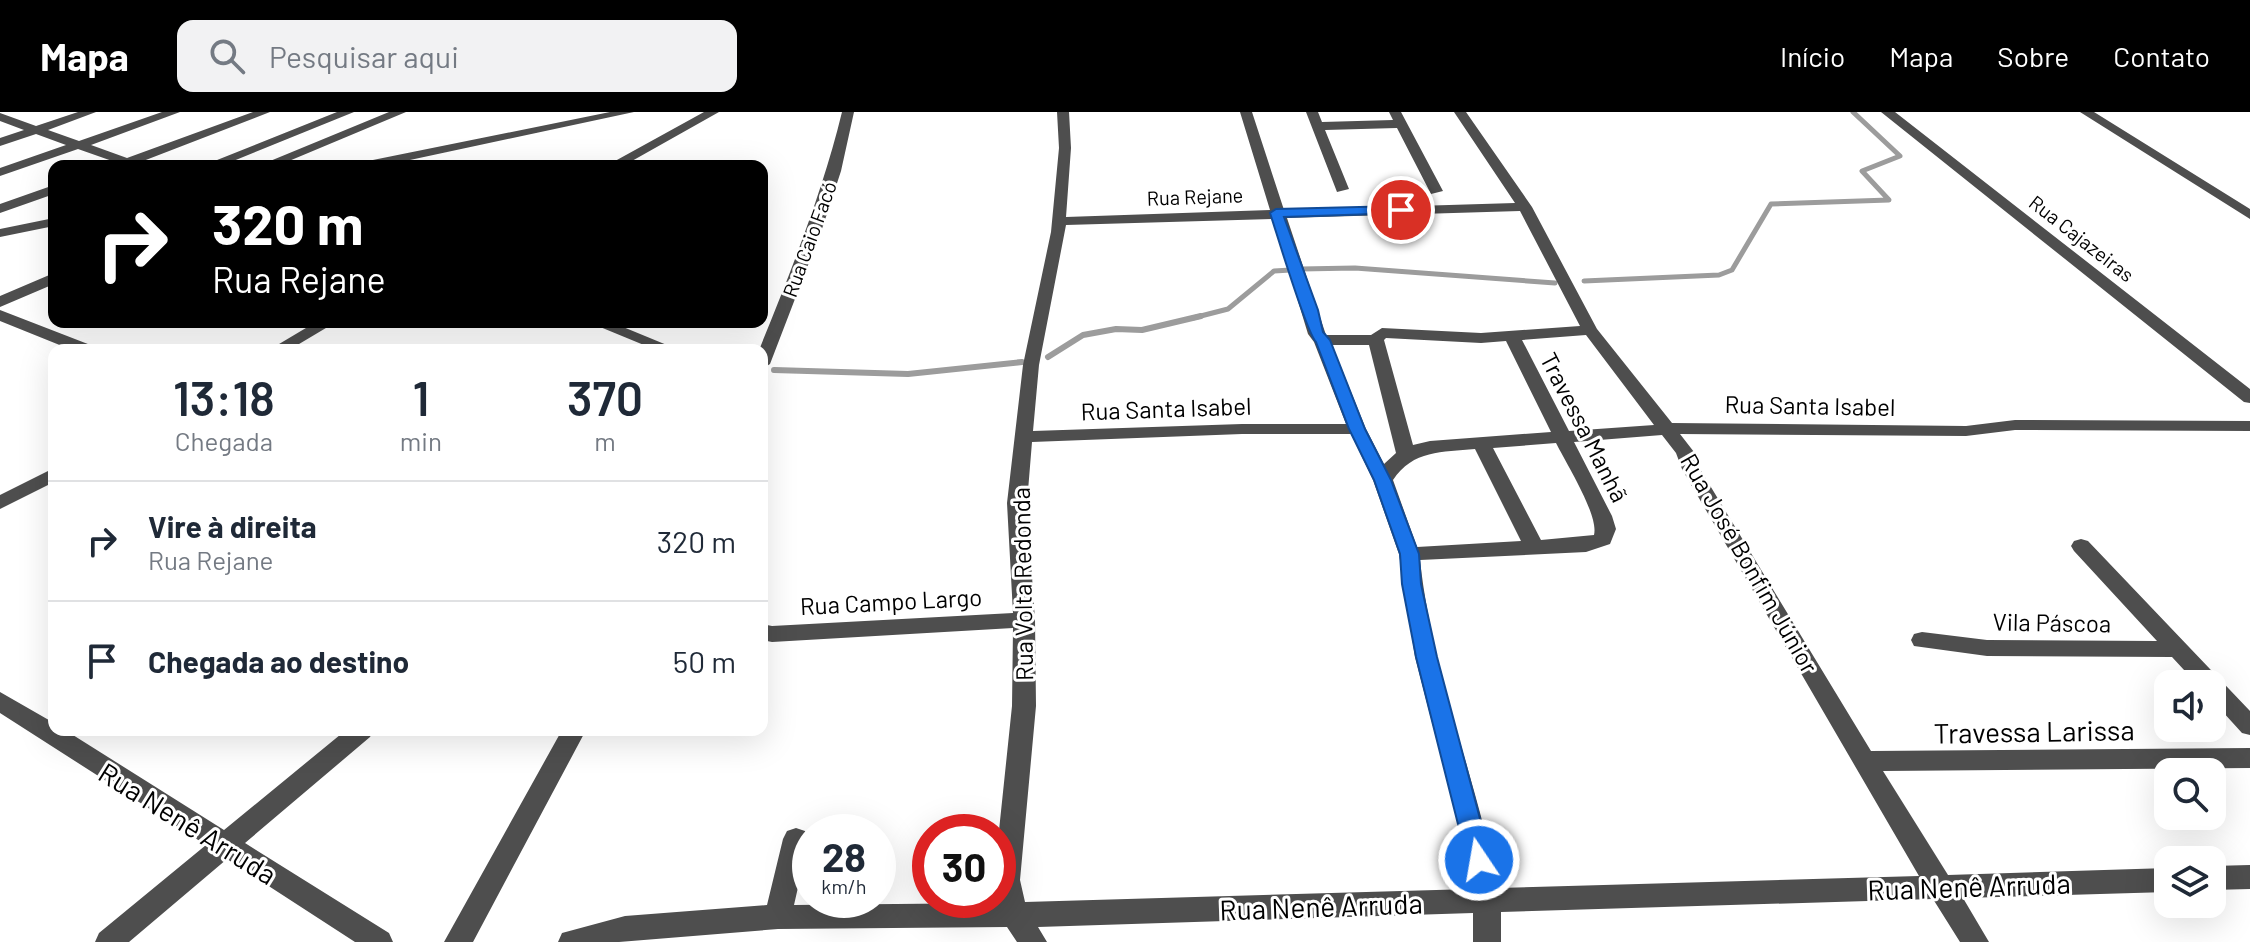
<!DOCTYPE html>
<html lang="pt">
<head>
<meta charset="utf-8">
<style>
  :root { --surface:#fff; --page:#f2f2f3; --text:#1f2937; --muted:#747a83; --line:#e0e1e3; --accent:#000 }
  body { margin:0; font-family:Barlow,sans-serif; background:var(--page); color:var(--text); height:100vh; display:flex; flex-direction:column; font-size:30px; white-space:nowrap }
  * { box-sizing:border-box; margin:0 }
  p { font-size:26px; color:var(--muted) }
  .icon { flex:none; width:44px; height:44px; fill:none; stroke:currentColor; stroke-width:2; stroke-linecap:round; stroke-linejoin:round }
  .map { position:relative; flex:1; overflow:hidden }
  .side { position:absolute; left:48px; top:232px; width:720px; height:392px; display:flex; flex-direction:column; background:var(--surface); border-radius:16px; box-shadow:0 8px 32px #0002 }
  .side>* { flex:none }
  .hud { position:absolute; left:48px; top:48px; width:720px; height:168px; border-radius:16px; box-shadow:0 8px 32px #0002; background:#000; color:#fff; overflow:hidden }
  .tools { position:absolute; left:2154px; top:558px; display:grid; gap:16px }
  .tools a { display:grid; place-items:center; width:72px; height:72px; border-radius:16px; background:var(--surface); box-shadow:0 8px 32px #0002; font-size:40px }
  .speed { position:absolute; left:792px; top:702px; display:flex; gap:16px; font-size:40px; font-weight:700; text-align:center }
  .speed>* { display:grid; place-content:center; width:104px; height:104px; border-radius:50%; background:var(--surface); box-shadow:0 8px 32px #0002; line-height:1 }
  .speed small { font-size:20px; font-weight:400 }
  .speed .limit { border:12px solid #d22; background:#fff; color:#111 }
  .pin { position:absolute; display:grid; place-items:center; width:68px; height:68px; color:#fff; margin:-34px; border:4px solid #fff; border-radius:50%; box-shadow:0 2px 8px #0007 }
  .me { position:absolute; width:88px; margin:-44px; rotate:348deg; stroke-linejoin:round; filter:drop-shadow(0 0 6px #0008) }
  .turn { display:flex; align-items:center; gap:28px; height:168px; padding:0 32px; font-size:36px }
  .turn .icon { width:104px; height:104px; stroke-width:2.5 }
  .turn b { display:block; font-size:56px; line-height:68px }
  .eta { display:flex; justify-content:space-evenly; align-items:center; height:136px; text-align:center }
  .eta b { font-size:48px; font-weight:600; line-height:56px }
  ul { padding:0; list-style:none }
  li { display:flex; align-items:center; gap:24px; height:120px; padding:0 32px; border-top:2px solid var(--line) }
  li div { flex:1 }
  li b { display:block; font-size:30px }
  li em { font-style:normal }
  header { display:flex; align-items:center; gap:48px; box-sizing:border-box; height:112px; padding:0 40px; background:var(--accent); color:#fff }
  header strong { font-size:38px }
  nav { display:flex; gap:44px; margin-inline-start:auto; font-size:28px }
  .search { width:560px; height:72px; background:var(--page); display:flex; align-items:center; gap:20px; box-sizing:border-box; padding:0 28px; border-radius:16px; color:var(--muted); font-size:30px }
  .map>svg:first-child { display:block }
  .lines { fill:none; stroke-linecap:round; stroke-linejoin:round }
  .stream-far1 { stroke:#9c9c9c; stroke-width:5 }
  .stream { stroke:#9c9c9c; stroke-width:6 }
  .minor { fill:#4e4e4e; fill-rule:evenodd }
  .route { fill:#1a73e8; stroke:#114b97; stroke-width:2 }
  .labels { text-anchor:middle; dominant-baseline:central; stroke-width:6; stroke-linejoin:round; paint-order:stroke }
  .far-street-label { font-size:20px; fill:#000; stroke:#fff }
  .street-label { font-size:24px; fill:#000; stroke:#fff }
  .near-street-label { font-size:28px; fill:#000; stroke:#fff }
</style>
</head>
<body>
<header>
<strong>Mapa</strong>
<div class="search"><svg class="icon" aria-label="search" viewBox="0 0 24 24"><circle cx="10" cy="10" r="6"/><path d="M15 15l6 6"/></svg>Pesquisar aqui</div>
<nav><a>Início</a><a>Mapa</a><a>Sobre</a><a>Contato</a></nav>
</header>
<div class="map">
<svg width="2250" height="830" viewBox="0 0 2250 830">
  <rect width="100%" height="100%" fill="#fff"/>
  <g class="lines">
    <path class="stream-far1" d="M1301,157l54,-1 200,15
      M1584,169l135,-6 13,-5 39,-66 118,-4 -27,-29 38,-15 -47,-44
      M1193,206l35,-9 46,-38 17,-1"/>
    <path class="stream" d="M1048,245l35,-22 33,-6 26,1 59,-14
      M774,258l134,4 114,-12"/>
    <path class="minor" d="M78,0h18l-48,18 31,11 83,-29h18l-89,33 36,13 126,-46h17l-132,51 -1,3h-27l5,-4 -37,-13 -78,27v-8l66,-23 -30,-11 -36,12v-8l24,-8 -24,-9v-8l36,13z
      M337,0h17l-133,54h-19z
      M389,0h17l-129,54h-19z
      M610,0h24l-252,54h-26l7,-4z
      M704,0h15l-96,54h-17z
      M842,0h12l-13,59 -18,55 -53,138 -8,5v-19h-3c32,-79 63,-156 83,-238z
      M1057,0h12l2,36 -5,69 204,-7 -30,-98h12l32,98 231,-7 -61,-91h12l66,95 65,122 75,94 294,3 49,-6 235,1v10l-235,-1 -49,6 -286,-2 14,18 6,17 171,282 379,-3v20l-367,3 65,104 220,-7v24l-205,6 26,44h-29l-27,-43 -432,13v30h-28v-29l-435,14 9,15h-30l-10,-15 -229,2 -159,13h-61l4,-9 63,-17 142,-11 16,-66 4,-8 9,-3 9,3 4,8 -15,66 204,-2v-63l14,-134 1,-78 -241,14 -10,-2v-16l10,2 241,-13 -6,-110 16,-138 28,-133 8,-84zM1520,99l60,115 -99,7 -99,-5 -11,7h-45l-39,-117zM1273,107l35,115 6,8 32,82h-104l-209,7 6,-66 27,-140zM1586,223l68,90 -85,6 -47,-91zM1386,226l95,5 25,-2 45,91 -121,9 -17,4 -29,-105zM1332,233h37l27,108 -12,11 -18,-35zM1242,322h109l22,46 26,74 16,103 47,181 9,51 -446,13 -5,-22 16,-174 -1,-86 -8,-117 5,-61zM1662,323l14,18 6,16 237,407 -421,12c-22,-110 -66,-216 -78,-328l166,-8 24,-8 6,-15 -4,-13 -38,-74zM1556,331c10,20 43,72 38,92l-53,5 -48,-92zM1475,337l46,92 -104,6 -24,-67c20,-30 49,-28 82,-31z
      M1306,0h12l4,10 71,-2 -4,-8h12l42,79 -12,3 -34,-66 -72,2 24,59 -12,3z
      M1881,0h14l355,277v14l-6,-1z
      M2080,0h14l156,97v10z
      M54,73v9l-54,19v-9z
      M54,106v8l-54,11v-8z
      M54,161v11l-54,23v-11z
      M0,198l93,36 2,4h-23l-72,-29z
      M316,210h20l-47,28h-20z
      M588,210h23l68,28h-23z
      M54,356v14l-54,27v-14z
      M2081,427l7,2 162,170v24l-8,-2 -30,-33v-16h-15l-25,-27 -185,-1 -73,-10 -3,-6 3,-6 8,-2 65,8 170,1 -83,-90 -3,-5 3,-5z
      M0,580l54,31v7h11l159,100 122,-100h28l-4,7 -125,106 144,90 4,9h-38l-128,-83 -98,83h-34l4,-9 107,-88 -206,-132z
      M562,618h24l-113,212h-29z
      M2250,753v24l-38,1v-24z"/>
  </g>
  <path class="route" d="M1401,94l6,4 -2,3 -121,4 34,93 5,22 7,8 35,89 26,51 28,74 2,30 16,73 54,203 -3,8 -9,3 -8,-3 -4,-8 -51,-203 -14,-73 -2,-30 -26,-74 -25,-51 -33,-87c-10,-10 -39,-108 -46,-129l6,-4z"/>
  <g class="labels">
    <g class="far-street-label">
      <text transform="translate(1195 84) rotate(-2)">Rua Rejane</text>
      <text transform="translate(2082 126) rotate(38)">Rua Cajazeiras</text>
      <text transform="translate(809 127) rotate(-70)">Rua Caio Facó</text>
    </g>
    <g class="street-label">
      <text transform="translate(1810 293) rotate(1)">Rua Santa Isabel</text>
      <text transform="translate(1166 296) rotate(-2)">Rua Santa Isabel</text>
      <text transform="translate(1585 315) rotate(63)">Travessa Manhã</text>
      <text transform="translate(1750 451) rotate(60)">Rua José Bonfim Júnior</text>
      <text transform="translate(1022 472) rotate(-91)">Rua Volta Redonda</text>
      <text transform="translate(891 489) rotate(-3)">Rua Campo Largo</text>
      <text transform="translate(2052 510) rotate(1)">Vila Páscoa</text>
    </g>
    <g class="near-street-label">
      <text transform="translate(2034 619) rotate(-1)">Travessa Larissa</text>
      <text transform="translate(188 711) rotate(32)">Rua Nenê Arruda</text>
      <text transform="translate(1969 774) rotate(-2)">Rua Nenê Arruda</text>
      <text transform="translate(1321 794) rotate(-2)">Rua Nenê Arruda</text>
    </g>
  </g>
</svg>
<div class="tools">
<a><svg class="icon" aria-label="sound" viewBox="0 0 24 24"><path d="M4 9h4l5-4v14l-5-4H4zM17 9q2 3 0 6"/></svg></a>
<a><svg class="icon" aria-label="search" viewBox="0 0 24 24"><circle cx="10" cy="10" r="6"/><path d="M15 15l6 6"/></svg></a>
<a><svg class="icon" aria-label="layers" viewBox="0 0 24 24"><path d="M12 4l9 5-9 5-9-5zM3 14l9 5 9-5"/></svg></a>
</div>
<div class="speed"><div>28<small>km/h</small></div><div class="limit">30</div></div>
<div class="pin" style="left:1401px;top:98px;background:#d93025"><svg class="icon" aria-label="arrive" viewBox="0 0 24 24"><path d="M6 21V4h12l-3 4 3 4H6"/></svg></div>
<svg class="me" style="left:1479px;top:748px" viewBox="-20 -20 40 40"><circle r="17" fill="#1a73e8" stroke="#fff" stroke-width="3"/><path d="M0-11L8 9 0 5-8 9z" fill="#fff"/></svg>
<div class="hud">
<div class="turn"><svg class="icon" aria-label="right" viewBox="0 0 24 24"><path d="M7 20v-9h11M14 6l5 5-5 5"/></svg><div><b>320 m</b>Rua Rejane</div></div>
</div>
<section class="side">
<div class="eta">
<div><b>13:18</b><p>Chegada</p></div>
<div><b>1</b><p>min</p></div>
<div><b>370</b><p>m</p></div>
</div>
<ul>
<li><svg class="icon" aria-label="right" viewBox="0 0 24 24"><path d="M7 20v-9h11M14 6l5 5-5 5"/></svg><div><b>Vire à direita</b><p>Rua Rejane</p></div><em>320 m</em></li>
<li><svg class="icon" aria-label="arrive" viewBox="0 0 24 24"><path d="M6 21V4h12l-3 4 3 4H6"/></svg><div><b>Chegada ao destino</b></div><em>50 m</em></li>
</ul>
</section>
</div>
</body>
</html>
